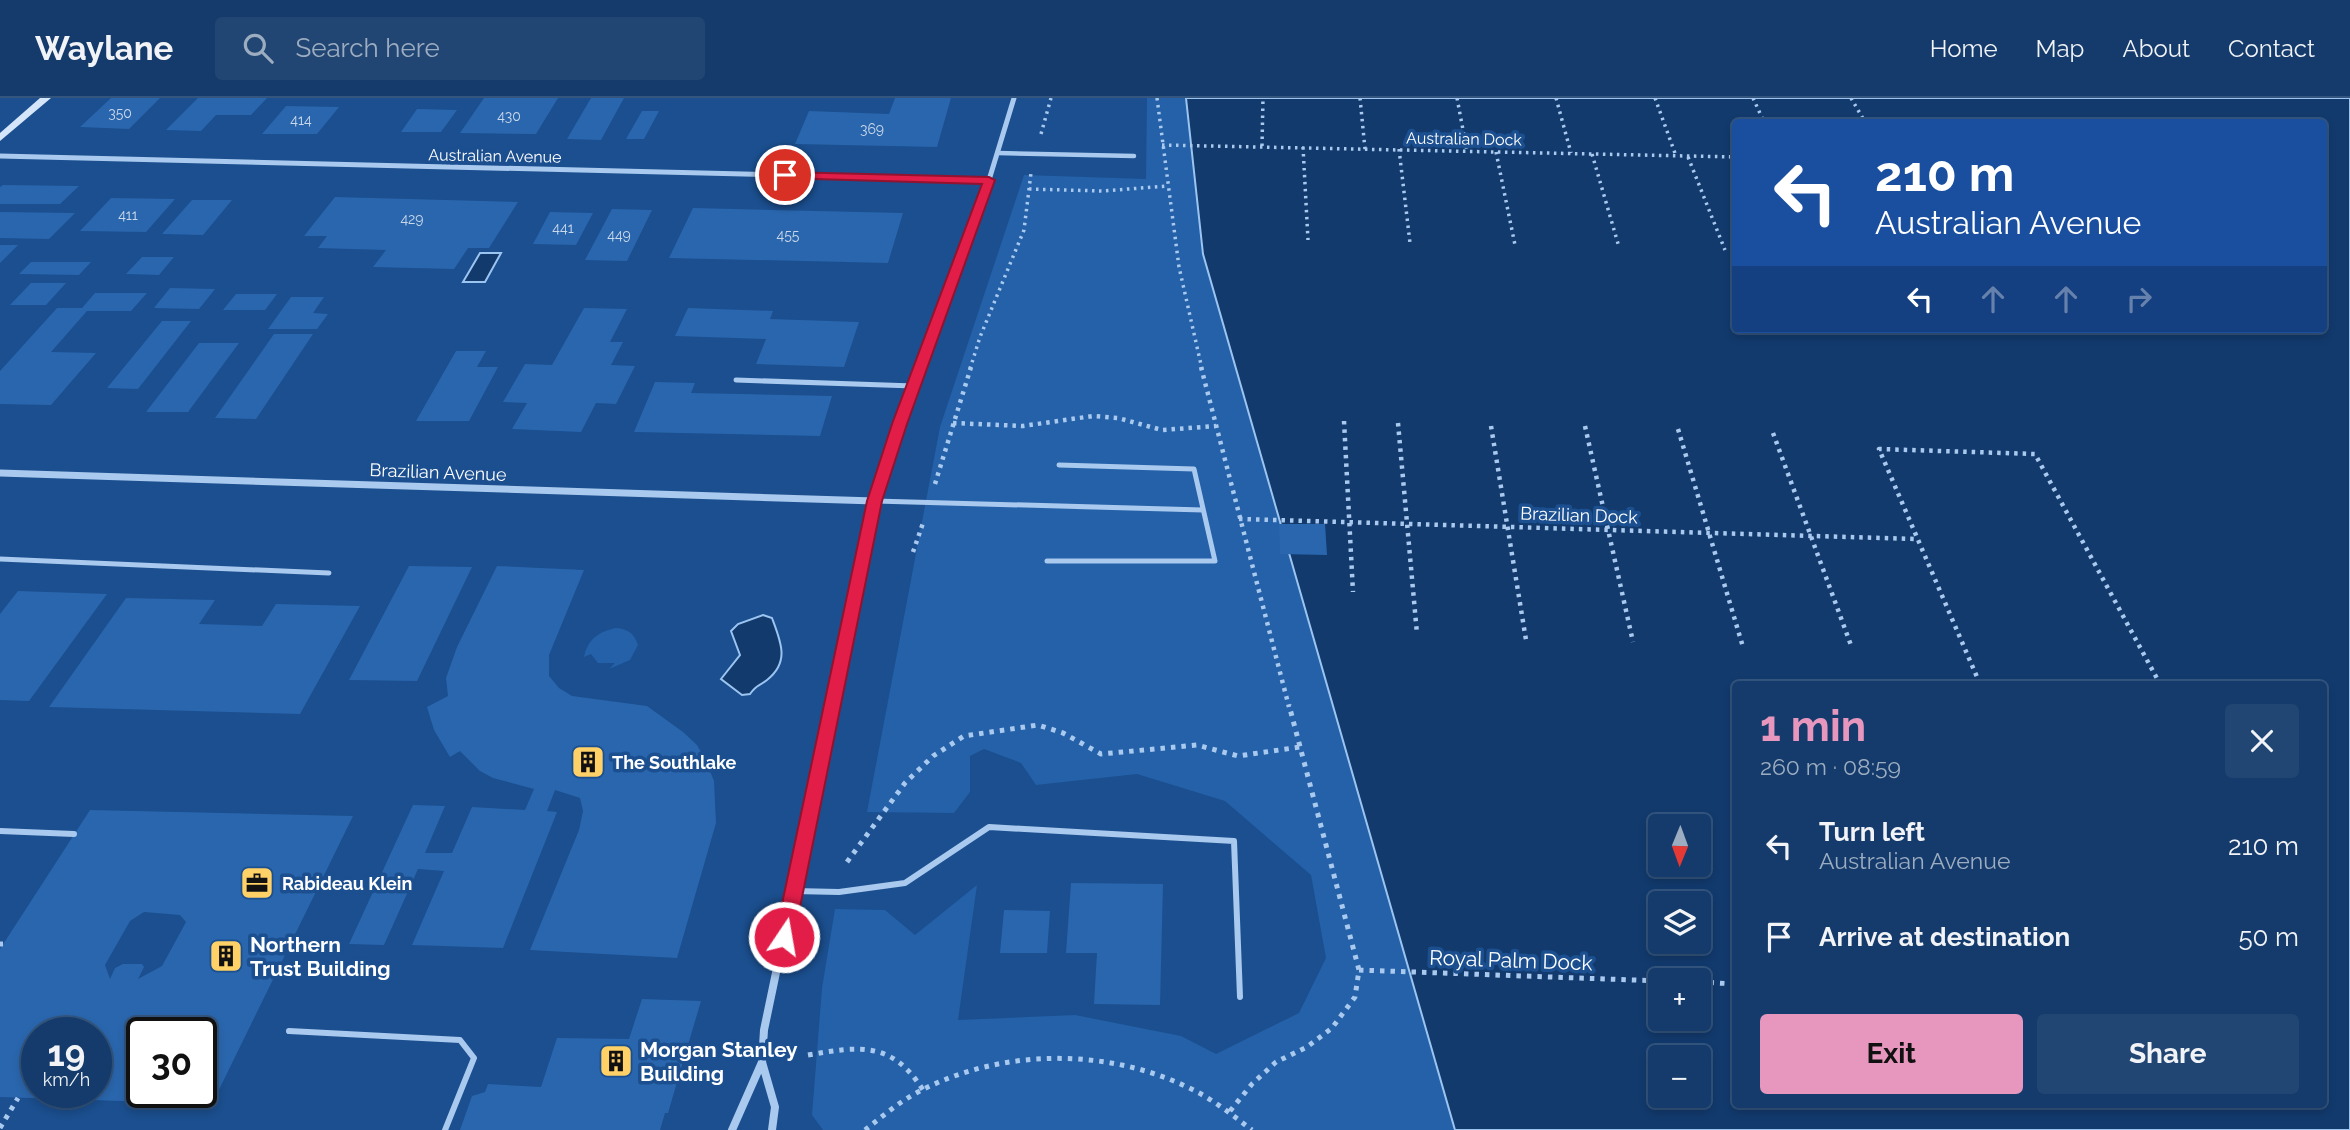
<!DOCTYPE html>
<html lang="en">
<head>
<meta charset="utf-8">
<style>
  :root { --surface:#143b6b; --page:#214673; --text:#f1f3f6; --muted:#9dadc1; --line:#33557e; --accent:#e797bd }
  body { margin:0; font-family:Raleway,sans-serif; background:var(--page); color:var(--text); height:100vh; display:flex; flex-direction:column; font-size:26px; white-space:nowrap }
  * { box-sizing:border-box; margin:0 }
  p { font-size:23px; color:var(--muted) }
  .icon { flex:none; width:38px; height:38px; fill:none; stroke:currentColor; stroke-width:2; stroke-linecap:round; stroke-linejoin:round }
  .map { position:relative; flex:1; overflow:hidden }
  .drawer { position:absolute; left:1732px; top:583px; width:595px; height:427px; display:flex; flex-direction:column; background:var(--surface); border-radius:7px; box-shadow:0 4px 10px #0003,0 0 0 2px var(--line) }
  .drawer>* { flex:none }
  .hud { position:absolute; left:1732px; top:21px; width:595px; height:214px; border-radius:7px; box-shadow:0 4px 10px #0003,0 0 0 2px var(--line); background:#1a4fa0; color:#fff; overflow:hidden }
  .needle { width:46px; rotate:181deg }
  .buttons { position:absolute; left:1648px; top:716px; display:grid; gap:14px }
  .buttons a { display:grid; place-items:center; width:63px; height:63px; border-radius:7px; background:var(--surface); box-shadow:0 4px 10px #0003,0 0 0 2px var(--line); font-size:35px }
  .speed { position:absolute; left:21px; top:919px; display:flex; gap:14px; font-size:35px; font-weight:700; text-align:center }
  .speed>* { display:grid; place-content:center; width:91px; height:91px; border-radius:50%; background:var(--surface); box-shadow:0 4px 10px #0003,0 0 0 2px var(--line); line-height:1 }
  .speed small { font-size:18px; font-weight:400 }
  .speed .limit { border:4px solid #111; border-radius:10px; background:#fff; color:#111 }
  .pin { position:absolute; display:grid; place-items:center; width:60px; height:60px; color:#fff; margin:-30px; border:4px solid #fff; border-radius:50%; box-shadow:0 2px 7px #0007 }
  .me { position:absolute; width:77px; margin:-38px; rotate:12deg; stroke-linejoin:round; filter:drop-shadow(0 0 5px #0008) }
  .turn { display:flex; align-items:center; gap:24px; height:147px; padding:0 28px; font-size:32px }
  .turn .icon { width:91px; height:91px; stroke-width:2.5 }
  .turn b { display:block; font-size:49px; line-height:60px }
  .lanes { display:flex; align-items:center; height:66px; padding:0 28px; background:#0003; justify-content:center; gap:35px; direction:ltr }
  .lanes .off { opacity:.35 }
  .round { display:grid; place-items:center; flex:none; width:74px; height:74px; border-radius:7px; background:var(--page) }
  .summary { display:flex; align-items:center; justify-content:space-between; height:119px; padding:0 28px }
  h1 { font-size:42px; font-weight:700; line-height:52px; color:var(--accent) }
  .action { display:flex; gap:14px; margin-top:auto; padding:14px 28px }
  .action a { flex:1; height:80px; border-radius:7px; background:var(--accent); color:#111; font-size:28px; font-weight:700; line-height:80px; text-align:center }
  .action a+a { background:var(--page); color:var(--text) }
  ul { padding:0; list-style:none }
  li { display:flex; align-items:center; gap:21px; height:91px; padding:0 28px }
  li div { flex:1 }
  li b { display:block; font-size:26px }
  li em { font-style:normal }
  header { display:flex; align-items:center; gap:42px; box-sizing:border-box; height:98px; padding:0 35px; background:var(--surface); border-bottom:2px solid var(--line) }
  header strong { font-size:33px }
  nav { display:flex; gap:38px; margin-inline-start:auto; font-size:24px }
  .search { width:490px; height:63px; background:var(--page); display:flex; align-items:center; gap:18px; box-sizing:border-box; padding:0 24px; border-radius:7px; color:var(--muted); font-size:26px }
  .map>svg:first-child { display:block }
  .green { fill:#2461a8 }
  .water { fill:#123a6d; stroke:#9cc4f0; stroke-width:2; fill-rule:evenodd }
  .building { fill:#2a66ad; fill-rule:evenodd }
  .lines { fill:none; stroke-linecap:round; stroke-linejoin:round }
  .path-far2 { stroke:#a9c9ee; stroke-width:3.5; stroke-dasharray:2.5 4.5; stroke-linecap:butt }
  .path-far1 { stroke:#a9c9ee; stroke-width:4.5; stroke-dasharray:3.5 5; stroke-linecap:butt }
  .path { stroke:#a9c9ee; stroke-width:5; stroke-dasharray:4.5 6; stroke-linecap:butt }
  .lane-far2 { stroke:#a9c9ee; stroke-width:4.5 }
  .lane-far1 { stroke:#a9c9ee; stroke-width:5 }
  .lane { stroke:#a9c9ee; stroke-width:6 }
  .street-far2 { stroke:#a9c9ee; stroke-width:5 }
  .street-far1 { stroke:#a9c9ee; stroke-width:7 }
  .street { stroke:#a9c9ee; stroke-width:8 }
  .secondary { fill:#d6e6fa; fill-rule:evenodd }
  .route { fill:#e11d48; stroke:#92132f; stroke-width:2 }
  .labels { text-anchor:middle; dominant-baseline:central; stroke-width:7; stroke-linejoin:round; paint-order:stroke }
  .number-label { font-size:14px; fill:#cad9ea }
  .far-street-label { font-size:16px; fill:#fff; stroke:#1b4f8f }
  .street-label { font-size:18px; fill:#fff; stroke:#1b4f8f }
  .poi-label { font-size:18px; font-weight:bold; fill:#fff; stroke:#1b4f8f; text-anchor:start }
  .near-poi-label { font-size:21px; font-weight:bold; fill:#fff; stroke:#1b4f8f; text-anchor:start }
  .near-street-label { font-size:21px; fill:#fff; stroke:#1b4f8f }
</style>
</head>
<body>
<header>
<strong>Waylane</strong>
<div class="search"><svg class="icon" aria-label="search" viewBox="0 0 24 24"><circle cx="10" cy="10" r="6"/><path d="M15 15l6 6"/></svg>Search here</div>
<nav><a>Home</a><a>Map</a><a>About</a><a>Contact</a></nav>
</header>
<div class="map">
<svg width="2350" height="1032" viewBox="0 0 2350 1032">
  <rect width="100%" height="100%" fill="#1b4f8f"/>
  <path class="green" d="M1147,0h39l17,156 252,876h-632l-11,-15 10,-127 13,-79 50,1 30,25 62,-50 -19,135 117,-5 106,21 35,18 83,-41 27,-55 -15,-83 -86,-74 -88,-27 -101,11 -15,-22 -37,-14 -14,7v36l-16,21 -87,-1 73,-385 84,-252 122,4z
    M616,530c12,1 18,5 22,17l-8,15 -21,9 6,-6h-17l-7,-9 -7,3c4,-18 14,-25 32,-29z"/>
  <path class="water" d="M1186,0h1164v1032h-895l-252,-876zM1736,24h588v207h-588zM1736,586h588v420h-588zM1661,728h38v38h-38zM1661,805h38v39h-38zM1661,882h38v38h-38zM1661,959h38v39h-38z
    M480,155h21l-16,29h-22z
    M763,517l9,3c9,24 18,44 -5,62 -9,7 -10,4 -17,14l-8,1 -21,-16 19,-24 -9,-24 7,-7z"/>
  <path class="building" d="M111,0h49l-31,31 -49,-2z
    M198,0h69l-16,17h-35l-15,16 -35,-1z
    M484,0h74l-22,36 -76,-1z
    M591,0h33l-23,42 -34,-1z
    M895,0h56l-14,49 -142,-3 14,-33 80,3z
    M286,8l53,1 -22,27h-55z
    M417,11l40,1 -16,22h-40z
    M642,13h17l-15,28h-18z
    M3,87l76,1 -19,18h-60v-17z
    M335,99l183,5 -29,46h-21l-14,21 -81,-2 13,-17 -68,-2 9,-12h-23z
    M111,100l64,1 -29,33 -66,-1z
    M192,102h40l-29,35 -41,-1z
    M693,110l210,5 -15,50 -219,-5z
    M612,111l40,1 -25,51 -42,-1z
    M0,114l75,1 -26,26 -49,-1z
    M550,114l43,1 -17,32 -43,-1z
    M0,147h18l-18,18z
    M142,159h32l-15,18 -33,-1z
    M31,164h60l-12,13 -60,-1z
    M31,185h35l-20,22h-36z
    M170,190l45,1 -16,20 -45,-1z
    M95,195h52l-16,18h-44l-36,41 45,1 -45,52 -51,-1v-33l57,-63h25z
    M236,196h41l-12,16h-42z
    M291,199h33l-11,16 15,1 -11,15h-49z
    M584,210l43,1 -17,33h13l-12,23 24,1 -19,38 -20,-1 -15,29 -69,-3 15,-26 -24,-1 22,-38 27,1z
    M688,210l85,3 -3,8 89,3 -15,45 -88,-3 10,-25 -91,-3z
    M162,223h29l-53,68 -31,-1z
    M274,236h39l-57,85 -41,-1z
    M199,245h40l-51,69h-42z
    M456,253h30l-9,16h21l-29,54h-53z
    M655,284l40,1 -4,10 141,3 -12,40 -186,-4z
    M1279,426h46l2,31 -47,-1z
    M409,468l63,1 -55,114 -68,-1z
    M497,468l87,4 -35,85v21l10,12 13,8 75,10 36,26 14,13 9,16 8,20 2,42 -39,135 -147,-8 49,-120 4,-19 -3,-13 -25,-8 -8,21 10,1 -54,136 -91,-3 32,-74 -26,-2 -34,76 -35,-1 64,-139 32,1 -20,47h27l20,-46 53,3 9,-21 -41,-11 -13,-7 -20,-20 -10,6 -16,-27 -7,-23 21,-11 -2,-18 11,-31z
    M18,493l89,3 -78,107 -29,-1v-86z
    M126,500l89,2 -16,24 63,2 14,-22 84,2 -60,108 -251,-7z
    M90,712l263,6 -141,288 -212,-7v-148zM144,814l36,3 6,7 -24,44 -24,13 6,-12 -2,-3h-19l-8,4 -5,11 -5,-14 25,-44zM37,934h59v60h-59zM142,934h59v60h-59z
    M1071,785l92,1 -3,121 -66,-1 3,-51h-31z
    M1004,812l46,1 -3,42h-47z
    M642,901l59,2 -33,112h-3l-5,17h-200l12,-34 13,-4 3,-8 53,3 16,-49 72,1z"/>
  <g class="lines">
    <path class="path-far2" d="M1157,0l22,169 23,102
      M1360,0l5,51
      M1457,0l10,53
      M1556,0l15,55
      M1655,0l21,58
      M1753,0l11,24
      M1851,0l14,24
      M1041,36l10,-36
      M1162,47l574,12
      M1262,48l1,-48
      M1303,49l5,93
      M1399,51l11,94
      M1496,54l19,93
      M1592,56l27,93
      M1688,59l37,93
      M1029,91l73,2 66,-5
      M970,271l10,-32 44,-107 7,-57"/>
    <path class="path-far1" d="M1201,269l88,340
      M1344,323l9,171
      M953,325l70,3 70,-10 25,2 44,12 54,-4
      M1398,325l19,211
      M1491,328l35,214
      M1585,328l48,216
      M1678,331l65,218
      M1773,335l79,215
      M935,386l36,-117
      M1239,421l678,20
      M913,454l10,-29
      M1980,586l-101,-235 156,5 125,230"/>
    <path class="path" d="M847,764l58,-79 28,-27 31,-20 74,-11 25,8 38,21 96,-9 41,11 62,-9
      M0,846h3
      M1359,872l302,11
      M1699,884l37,2
      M808,957c52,-9 84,-14 115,35
      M1230,1013l22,-27 24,-22 31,-15 25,-19 23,-31 4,-27 -70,-265
      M0,1030l18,-30
      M865,1032c18,-14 36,-30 57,-40 80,-41 182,-42 263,-4 25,11 46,28 67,44"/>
    <path class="lane-far2" d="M998,55l136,3"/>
    <path class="lane-far1" d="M736,282l178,6
      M875,403l328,9
      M0,461l329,14
      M1047,463h168l-21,-92 -135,-4"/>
    <path class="lane" d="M0,733l74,3
      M794,793l45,1 66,-9 84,-56 245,14 6,156
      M289,933l171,9 14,18 -29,72"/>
    <path class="street-far2" d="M0,58l989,24
      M920,271l69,-189 25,-82"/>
    <path class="street-far1" d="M0,375l875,28
      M832,609l43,-206 46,-134"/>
    <path class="street" d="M732,1032l30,-68
      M772,1032l3,-23 -13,-45 2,-32 68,-325"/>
    <path class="secondary" d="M40,0h11l-51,43v-8z"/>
  </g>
  <path class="route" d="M785,74l204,5 6,3 -88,244 -25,77 -88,436 -3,7 -7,2 -7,-2 -2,-7 92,-436 25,-77 90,-240 -201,-6 -1,-3z"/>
  <defs>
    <symbol id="building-square" viewBox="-11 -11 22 22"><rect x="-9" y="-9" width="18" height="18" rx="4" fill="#ffd166" stroke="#1b4f8f"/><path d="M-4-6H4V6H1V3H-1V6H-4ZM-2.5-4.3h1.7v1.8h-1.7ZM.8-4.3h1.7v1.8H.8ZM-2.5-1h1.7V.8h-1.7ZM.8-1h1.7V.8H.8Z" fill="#111"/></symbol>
    <symbol id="office-square" viewBox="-11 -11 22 22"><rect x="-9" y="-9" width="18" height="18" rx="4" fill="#ffd166" stroke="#1b4f8f"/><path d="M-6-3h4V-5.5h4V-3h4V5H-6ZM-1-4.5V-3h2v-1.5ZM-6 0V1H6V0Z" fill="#111"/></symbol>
  </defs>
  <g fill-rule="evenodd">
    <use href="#building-square" x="569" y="645" width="38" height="38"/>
    <use href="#office-square" x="238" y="766" width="38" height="38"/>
    <use href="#building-square" x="207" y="839" width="38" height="38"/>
    <use href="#building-square" x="597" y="944" width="38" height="38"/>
  </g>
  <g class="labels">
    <g class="number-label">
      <text x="120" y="15">350</text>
      <text x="509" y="18">430</text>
      <text x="301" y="22">414</text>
      <text x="872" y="31">369</text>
      <text x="128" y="117">411</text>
      <text x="412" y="121">429</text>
      <text x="563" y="130">441</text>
      <text x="619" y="137">449</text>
      <text x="788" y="137">455</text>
    </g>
    <g class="far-street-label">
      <text transform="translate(1464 41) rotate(1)">Australian Dock</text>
      <text transform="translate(495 58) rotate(1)">Australian Avenue</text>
    </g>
    <g class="street-label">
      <text transform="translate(438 374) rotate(2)">Brazilian Avenue</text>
      <text transform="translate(1579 417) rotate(2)">Brazilian Dock</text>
    </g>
    <g class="poi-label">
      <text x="612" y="664">The Southlake</text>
      <text x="282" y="785">Rabideau Klein</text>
    </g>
    <g class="near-poi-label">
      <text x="250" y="846">Northern<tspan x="250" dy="24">Trust Building</tspan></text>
      <text x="640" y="951">Morgan Stanley<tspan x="640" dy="24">Building</tspan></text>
    </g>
    <g class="near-street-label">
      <text transform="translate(1511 862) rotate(2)">Royal Palm Dock</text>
    </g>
  </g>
</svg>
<div class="buttons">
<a><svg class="needle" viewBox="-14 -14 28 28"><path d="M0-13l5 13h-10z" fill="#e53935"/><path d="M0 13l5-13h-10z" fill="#9dadc1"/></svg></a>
<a><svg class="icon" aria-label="layers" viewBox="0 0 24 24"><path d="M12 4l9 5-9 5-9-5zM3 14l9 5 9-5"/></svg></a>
<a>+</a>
<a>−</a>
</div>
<div class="speed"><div>19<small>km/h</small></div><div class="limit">30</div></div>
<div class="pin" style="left:785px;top:77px;background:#d93025"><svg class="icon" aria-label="arrive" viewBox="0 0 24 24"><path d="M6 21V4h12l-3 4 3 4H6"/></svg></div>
<svg class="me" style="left:784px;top:839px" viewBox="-20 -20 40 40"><circle r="17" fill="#e11d48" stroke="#fff" stroke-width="3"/><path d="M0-11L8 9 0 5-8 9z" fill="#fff"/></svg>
<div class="hud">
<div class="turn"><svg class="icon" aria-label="left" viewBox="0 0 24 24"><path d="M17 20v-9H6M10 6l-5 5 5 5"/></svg><div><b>210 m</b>Australian Avenue</div></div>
<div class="lanes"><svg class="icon" aria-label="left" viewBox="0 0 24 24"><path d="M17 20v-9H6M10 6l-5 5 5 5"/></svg><svg class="icon off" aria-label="ahead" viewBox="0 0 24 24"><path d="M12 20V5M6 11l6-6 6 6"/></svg><svg class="icon off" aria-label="ahead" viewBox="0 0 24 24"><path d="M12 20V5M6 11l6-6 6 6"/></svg><svg class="icon off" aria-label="right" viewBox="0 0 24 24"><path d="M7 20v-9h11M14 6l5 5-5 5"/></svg></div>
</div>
<section class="drawer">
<div class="summary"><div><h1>1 min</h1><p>260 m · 08:59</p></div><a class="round"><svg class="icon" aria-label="close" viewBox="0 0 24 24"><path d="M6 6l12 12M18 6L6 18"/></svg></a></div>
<ul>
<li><svg class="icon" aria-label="left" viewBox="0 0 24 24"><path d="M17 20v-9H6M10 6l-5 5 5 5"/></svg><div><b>Turn left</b><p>Australian Avenue</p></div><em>210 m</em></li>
<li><svg class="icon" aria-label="arrive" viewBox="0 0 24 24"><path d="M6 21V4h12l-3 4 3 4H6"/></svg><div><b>Arrive at destination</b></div><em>50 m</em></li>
</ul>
<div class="action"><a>Exit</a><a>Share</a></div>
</section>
</div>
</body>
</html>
